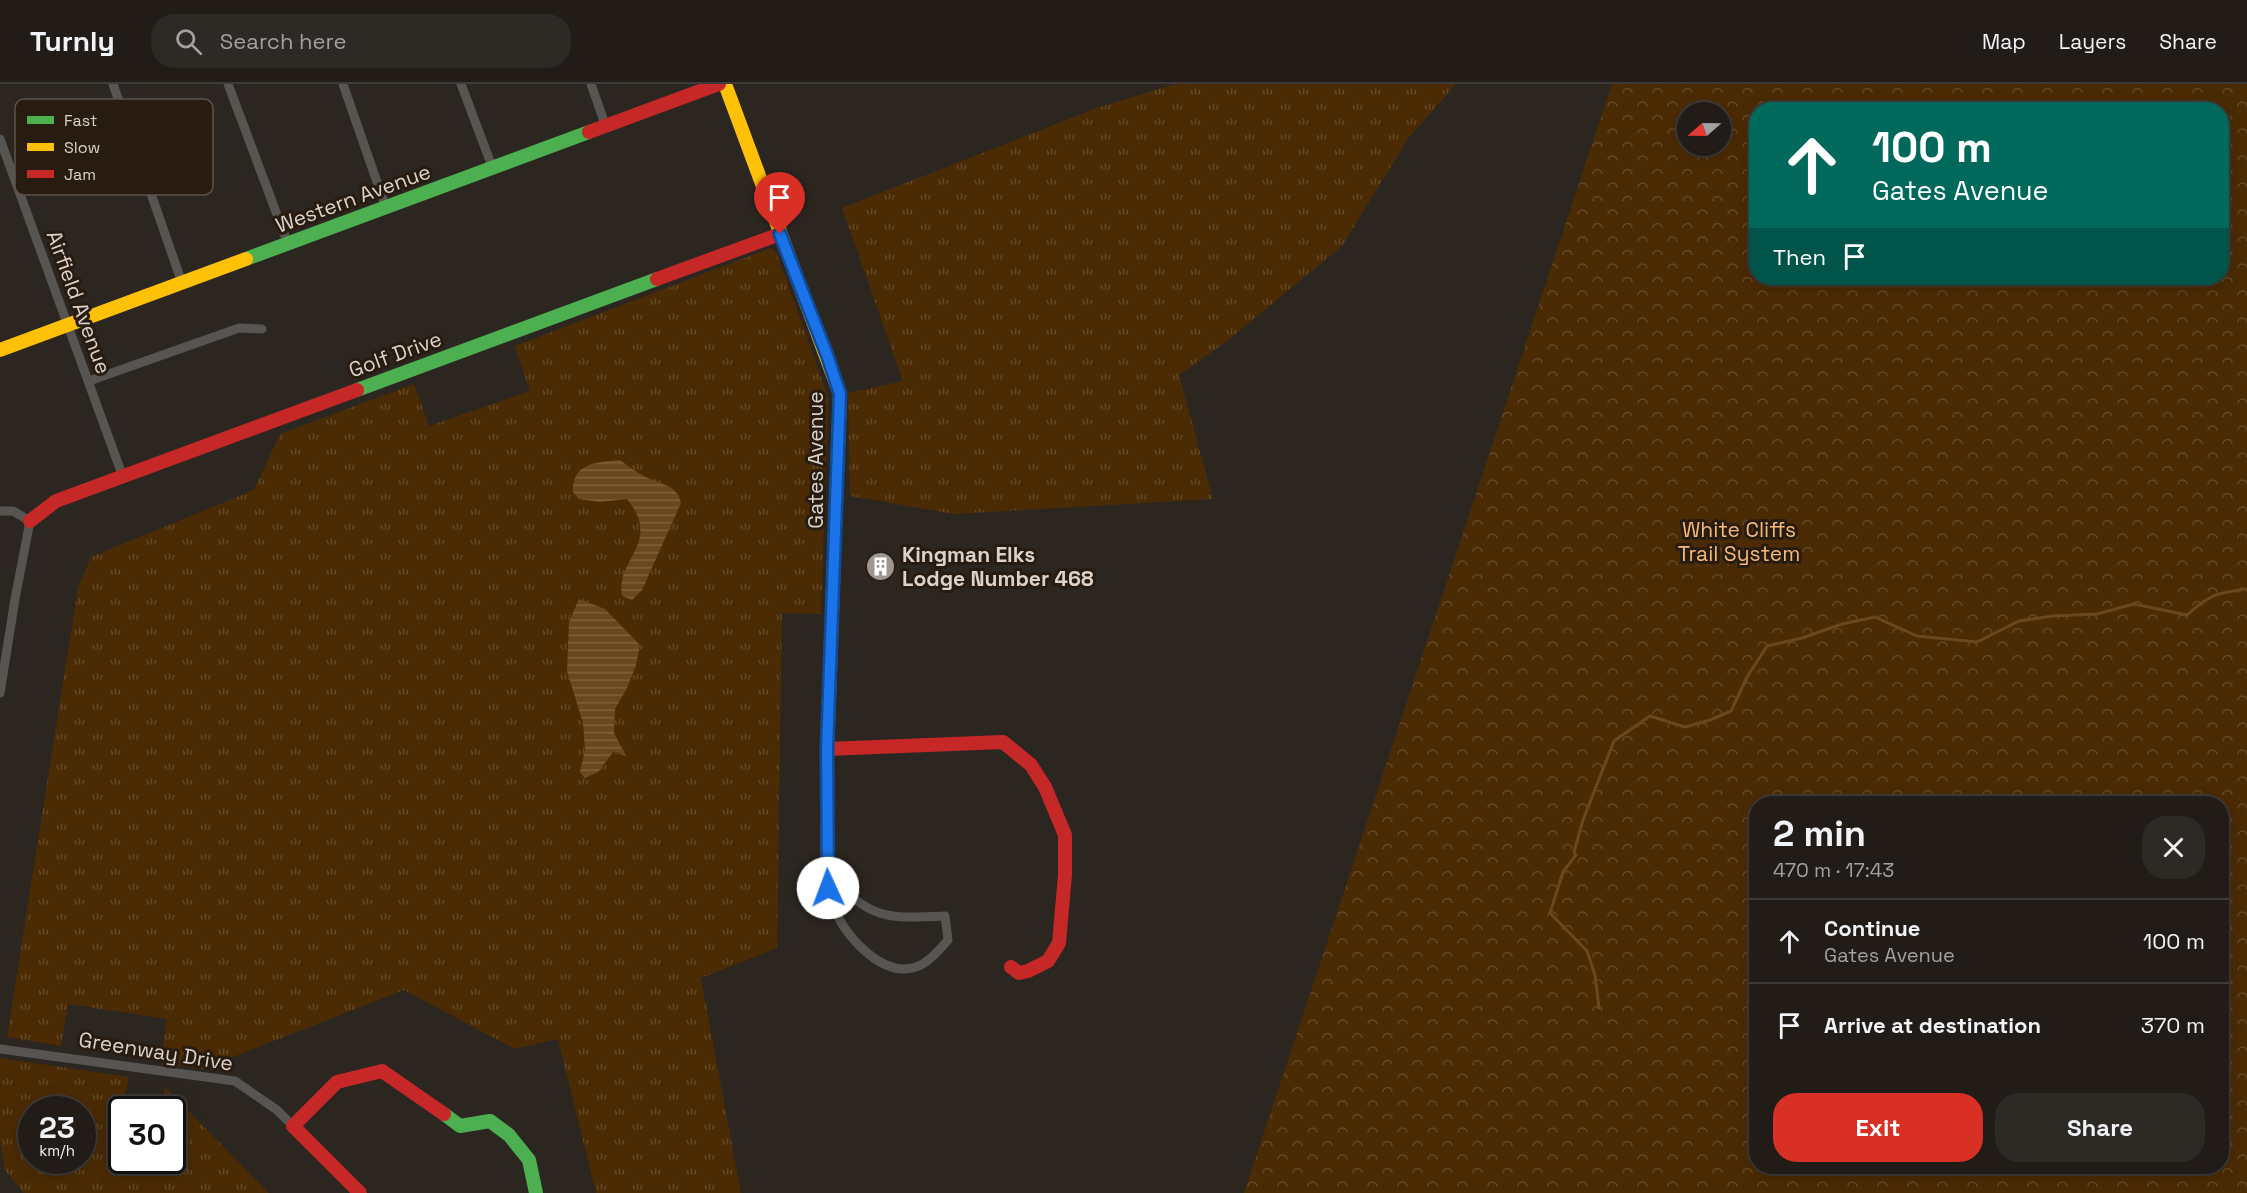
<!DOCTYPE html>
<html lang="en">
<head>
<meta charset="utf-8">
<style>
  :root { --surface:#211c18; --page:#2d2925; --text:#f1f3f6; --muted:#a2a1a2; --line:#3e3a37; --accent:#d93025 }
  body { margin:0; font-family:"Space Grotesk",sans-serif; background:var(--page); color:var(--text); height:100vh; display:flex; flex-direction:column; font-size:22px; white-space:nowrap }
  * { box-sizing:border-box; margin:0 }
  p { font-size:20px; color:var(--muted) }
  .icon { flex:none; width:33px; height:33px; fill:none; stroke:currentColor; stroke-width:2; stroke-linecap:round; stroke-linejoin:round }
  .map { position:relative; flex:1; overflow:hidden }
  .details { position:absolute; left:1749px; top:712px; width:480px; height:378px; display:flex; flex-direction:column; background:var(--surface); border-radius:24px; box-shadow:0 3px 15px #0003,0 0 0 2px var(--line) }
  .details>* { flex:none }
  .top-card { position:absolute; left:1749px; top:18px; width:480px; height:183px; border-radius:24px; box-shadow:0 3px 15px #0003,0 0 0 2px var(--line); background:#00695c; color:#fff; overflow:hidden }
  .needle { width:39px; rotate:250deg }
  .tools { position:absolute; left:1677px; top:18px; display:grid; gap:12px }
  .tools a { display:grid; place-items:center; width:54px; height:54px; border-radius:50%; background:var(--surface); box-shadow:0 3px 15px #0003,0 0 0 2px var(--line); font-size:30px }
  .speed { position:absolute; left:18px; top:1012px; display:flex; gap:12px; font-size:30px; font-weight:700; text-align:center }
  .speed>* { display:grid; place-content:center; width:78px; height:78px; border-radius:50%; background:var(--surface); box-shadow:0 3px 15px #0003,0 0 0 2px var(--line); line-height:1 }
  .speed small { font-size:15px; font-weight:400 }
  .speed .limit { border:3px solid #111; border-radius:9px; background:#fff; color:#111 }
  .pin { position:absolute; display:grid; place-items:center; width:51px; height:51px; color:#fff; margin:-62px -26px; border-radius:50% 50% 50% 0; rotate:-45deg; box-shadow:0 0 6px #0007 }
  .pin .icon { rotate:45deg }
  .me { position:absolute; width:66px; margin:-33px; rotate:358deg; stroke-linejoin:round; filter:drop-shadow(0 0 4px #0008) }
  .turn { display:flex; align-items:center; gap:21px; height:126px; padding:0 24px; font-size:27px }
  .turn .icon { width:78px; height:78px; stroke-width:2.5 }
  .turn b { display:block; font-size:42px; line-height:51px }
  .then { display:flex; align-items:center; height:57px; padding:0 24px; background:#0003; gap:12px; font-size:22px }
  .round { display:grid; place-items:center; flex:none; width:63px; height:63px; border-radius:24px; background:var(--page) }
  .overview { display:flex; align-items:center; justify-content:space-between; height:102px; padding:0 24px }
  h1 { font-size:36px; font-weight:700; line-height:45px }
  .button { display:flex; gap:12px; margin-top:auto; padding:12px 24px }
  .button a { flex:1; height:69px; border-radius:24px; background:var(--accent); color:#fff; font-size:24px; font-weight:700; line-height:69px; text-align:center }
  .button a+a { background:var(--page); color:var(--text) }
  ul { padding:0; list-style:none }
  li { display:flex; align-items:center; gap:18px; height:84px; padding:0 24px; border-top:2px solid var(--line) }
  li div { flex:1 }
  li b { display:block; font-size:22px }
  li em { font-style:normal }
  header { display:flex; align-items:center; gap:36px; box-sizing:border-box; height:84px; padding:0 30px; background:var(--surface); border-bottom:2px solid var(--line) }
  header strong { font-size:28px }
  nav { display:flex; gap:33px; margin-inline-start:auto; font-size:21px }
  .search { width:420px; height:54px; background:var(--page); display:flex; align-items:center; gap:15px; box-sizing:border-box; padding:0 21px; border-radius:24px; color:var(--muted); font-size:22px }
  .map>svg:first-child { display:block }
  .grass { fill:url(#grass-tufts); fill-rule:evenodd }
  .forest { fill:url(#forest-crowns); fill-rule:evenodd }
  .water { fill:url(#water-rules) }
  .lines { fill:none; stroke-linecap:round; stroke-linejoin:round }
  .stream { stroke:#6b471d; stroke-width:3 }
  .street { stroke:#575552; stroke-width:9 }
  .fast { stroke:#4caf50; stroke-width:14 }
  .slow { stroke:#ffc107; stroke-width:14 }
  .jam { stroke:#c62828; stroke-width:14 }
  .route-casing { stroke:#114b97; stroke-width:15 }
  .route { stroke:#1a73e8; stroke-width:10 }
  .labels { text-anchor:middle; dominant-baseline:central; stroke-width:6; stroke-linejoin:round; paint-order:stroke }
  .street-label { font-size:21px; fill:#dbd3cb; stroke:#281c11 }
  .park-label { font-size:21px; fill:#f7b978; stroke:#281c11 }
  .poi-label { font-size:21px; font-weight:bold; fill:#dbd3cb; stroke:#281c11; text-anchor:start }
  .key { fill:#281c11; stroke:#5e5349; stroke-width:1.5 }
  .key-label { font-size:16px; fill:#dbd3cb }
</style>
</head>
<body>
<header>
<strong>Turnly</strong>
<div class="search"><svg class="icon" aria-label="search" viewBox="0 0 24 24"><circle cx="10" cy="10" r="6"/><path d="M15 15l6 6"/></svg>Search here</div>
<nav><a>Map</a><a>Layers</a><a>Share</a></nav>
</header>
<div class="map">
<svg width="2247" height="1109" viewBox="0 0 2247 1109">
  <defs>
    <pattern id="grass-tufts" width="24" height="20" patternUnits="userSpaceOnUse" patternTransform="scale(1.5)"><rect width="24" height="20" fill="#4b2b04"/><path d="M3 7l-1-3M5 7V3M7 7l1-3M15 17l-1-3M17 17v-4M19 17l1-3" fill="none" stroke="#644927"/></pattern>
    <pattern id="forest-crowns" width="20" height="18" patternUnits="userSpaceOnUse" patternTransform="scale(1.5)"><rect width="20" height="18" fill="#4b2b04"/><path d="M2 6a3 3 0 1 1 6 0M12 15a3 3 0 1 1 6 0" fill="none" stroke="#644927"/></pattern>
    <pattern id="water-rules" width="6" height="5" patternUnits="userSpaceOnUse" patternTransform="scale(1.5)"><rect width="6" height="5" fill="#6b471d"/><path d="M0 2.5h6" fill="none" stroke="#80613c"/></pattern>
  </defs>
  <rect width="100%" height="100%" fill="#2c2620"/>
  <path class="grass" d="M1175,0h281l-47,53 -67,109 -115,95 -48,34 34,124 -259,15 -104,-18 -2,-103 55,-12 -61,-173 255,-100z
    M771,164l5,4 50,138 2,11 -7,213 -39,-1 -5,335 -76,30 40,215h-145l-38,-154 -43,10 -111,-59 -202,79 -42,-6 7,-44 -99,-15 -7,42 -54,-9 71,-449 13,-31 163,-67 26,-56 134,-50 15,42 101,-35 -15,-45z
    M0,974l129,19 -7,33v51h50v-51h-12l5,-23 104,106h-245l-19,-23 -5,-30zM32,1026h50v51h-50z"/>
  <path class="forest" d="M1612,0h635v1109h-1003zM1756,26h466v168h-466zM1688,28h32v34h-32zM1756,720h466v363h-466z"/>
  <path class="water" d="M620,376c8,6 16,12 24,16 14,8 34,8 37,27l-39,87 -10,10 -10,-4c-7,-37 41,-53 5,-97l-27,3 -21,-3 -6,-7c-1,-29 23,-30 47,-32z
    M579,515l26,10 35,36 -4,20 -9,23 -12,21 -1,24 12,23 -12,-5 -16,21 -13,6 -5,-6 5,-22 -2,-27 -16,-52 2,-49z"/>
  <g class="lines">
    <path class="stream" d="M1599,924l-4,-33 -8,-24 -37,-38 13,-41 13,-17 -2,-3 9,-32 31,-79 36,-25 35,11 25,-7 21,-9 16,-34 20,-31 35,-8 40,-14 33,-7 42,19 60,6 42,-21 34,-5 44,-2 37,-10 53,11c23,-21 30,-22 60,-26"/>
    <path class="street" d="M113,0l69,199
      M228,0l60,160
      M343,0l43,124
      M461,0l32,85
      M591,0l15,43
      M0,55l123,338
      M89,297l150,-53 23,1
      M0,427h13l17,10 -15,78 -15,94
      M827,790c46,45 55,45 118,42l3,24c-9,10 -20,23 -32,27 -31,11 -68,-27 -79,-53 -6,-13 -9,-26 -10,-40z
      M0,965l235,32 42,29 16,16"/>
    <path class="fast" d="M246,175l343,-127
      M357,306l300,-111
      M827,671l10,-282
      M444,1030l16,12 30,-5 19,14 20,25 7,33"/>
    <path class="slow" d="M725,0l115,310 -3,79
      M0,266l246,-91"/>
    <path class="jam" d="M589,48l130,-48
      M657,195l123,-45
      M30,437l26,-20 301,-111
      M827,665l176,-7 28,23 14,22 20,48v40l-6,68 -11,18 -20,10 -9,2 -8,-6
      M827,671v119
      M360,1109l-67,-67 44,-44 45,-11 62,43"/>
  </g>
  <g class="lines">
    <defs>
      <path id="route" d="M780,150l47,121 13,39 -13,355 1,139"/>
    </defs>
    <use href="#route" class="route-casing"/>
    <use href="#route" class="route"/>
  </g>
  <defs>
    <symbol id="building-disc" viewBox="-11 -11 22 22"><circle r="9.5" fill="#9e968f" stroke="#281c11"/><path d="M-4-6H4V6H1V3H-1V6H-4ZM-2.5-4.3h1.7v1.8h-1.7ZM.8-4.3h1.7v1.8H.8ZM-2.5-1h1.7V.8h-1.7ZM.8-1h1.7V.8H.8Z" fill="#fff"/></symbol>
  </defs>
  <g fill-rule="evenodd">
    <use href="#building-disc" x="864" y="466" width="33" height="33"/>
  </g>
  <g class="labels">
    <g class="street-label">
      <text transform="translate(353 114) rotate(-20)">Western Avenue</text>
      <text transform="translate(79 218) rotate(70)">Airfield Avenue</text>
      <text transform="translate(395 270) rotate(-20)">Golf Drive</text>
      <text transform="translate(815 376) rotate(-90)">Gates Avenue</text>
      <text transform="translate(156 967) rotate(9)">Greenway Drive</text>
    </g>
    <g class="park-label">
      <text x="1739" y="445">White Cliffs<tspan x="1739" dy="24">Trail System</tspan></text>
    </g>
    <g class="poi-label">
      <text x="902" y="470">Kingman Elks<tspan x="902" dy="24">Lodge Number 468</tspan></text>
    </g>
  </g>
  <rect x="15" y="15" width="198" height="96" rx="9" class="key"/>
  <rect x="27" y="32" width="27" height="8" fill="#4caf50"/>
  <rect x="27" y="59" width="27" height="8" fill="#ffc107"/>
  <rect x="27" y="86" width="27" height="8" fill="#c62828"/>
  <g class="key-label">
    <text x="64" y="42">Fast</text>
    <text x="64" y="69">Slow</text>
    <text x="64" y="96">Jam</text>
  </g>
</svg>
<div class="tools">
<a><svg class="needle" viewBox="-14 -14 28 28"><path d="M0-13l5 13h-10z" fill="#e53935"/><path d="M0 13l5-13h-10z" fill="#a2a1a2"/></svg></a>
</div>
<div class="speed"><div>23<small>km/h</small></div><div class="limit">30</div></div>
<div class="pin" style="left:780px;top:150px;background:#d93025"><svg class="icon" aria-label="arrive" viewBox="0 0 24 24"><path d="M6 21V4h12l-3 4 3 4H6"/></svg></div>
<svg class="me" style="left:828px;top:804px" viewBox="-20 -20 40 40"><circle r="19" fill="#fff"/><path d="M0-13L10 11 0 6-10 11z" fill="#1a73e8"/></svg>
<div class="top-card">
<div class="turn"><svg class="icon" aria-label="ahead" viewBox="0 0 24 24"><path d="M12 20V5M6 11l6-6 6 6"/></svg><div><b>100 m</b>Gates Avenue</div></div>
<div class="then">Then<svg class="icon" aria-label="arrive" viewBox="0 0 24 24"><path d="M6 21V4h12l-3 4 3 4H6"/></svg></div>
</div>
<section class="details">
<div class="overview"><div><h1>2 min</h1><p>470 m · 17:43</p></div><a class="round"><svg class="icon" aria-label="close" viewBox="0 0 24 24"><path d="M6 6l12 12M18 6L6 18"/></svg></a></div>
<ul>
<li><svg class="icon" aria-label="ahead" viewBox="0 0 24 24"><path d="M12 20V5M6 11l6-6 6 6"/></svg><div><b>Continue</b><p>Gates Avenue</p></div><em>100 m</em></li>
<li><svg class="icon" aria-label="arrive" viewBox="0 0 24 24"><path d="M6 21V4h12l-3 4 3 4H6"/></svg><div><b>Arrive at destination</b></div><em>370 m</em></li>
</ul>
<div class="button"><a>Exit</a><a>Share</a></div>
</section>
</div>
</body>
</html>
